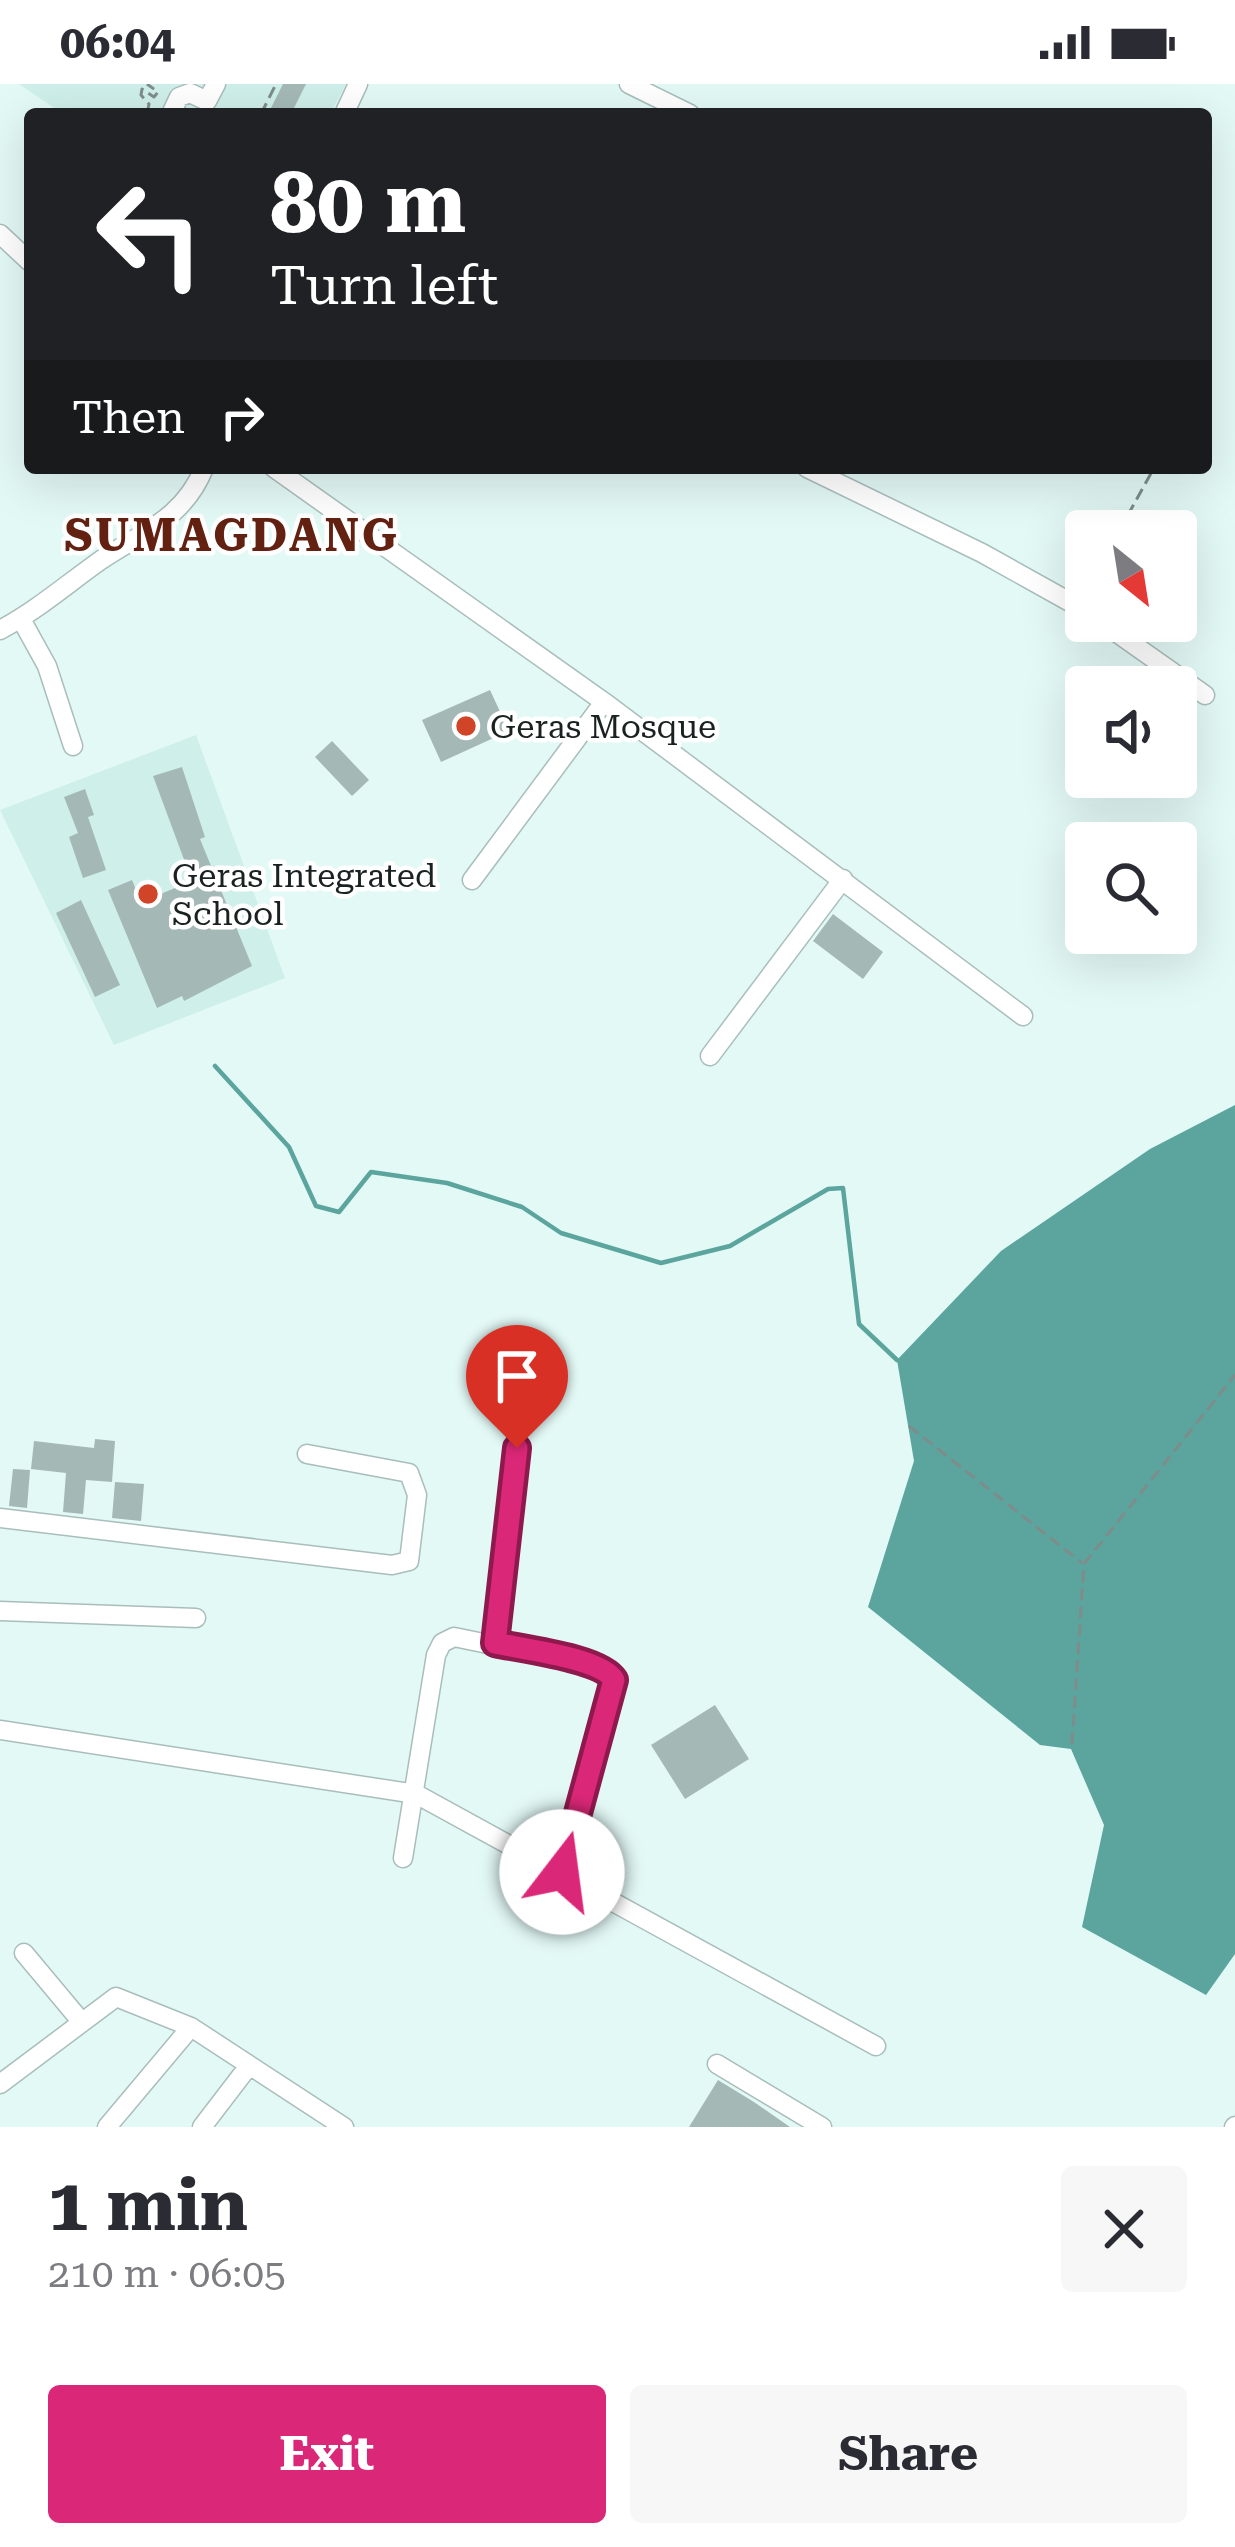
<!DOCTYPE html>
<html lang="en">
<head>
<meta charset="utf-8">
<style>
  :root { --surface:#fff; --page:#f7f7f7; --text:#2b2b33; --muted:#7c7c81; --accent:#db2777 }
  body { margin:0; font-family:"Roboto Serif",serif; background:var(--page); color:var(--text); height:100vh; display:flex; flex-direction:column; font-size:45px; white-space:nowrap }
  * { box-sizing:border-box; margin:0 }
  p { font-size:39px; color:var(--muted) }
  .icon { flex:none; width:66px; height:66px; fill:none; stroke:currentColor; stroke-width:2; stroke-linecap:round; stroke-linejoin:round }
  .map { position:relative; height:2043px; overflow:hidden }
  .panel { display:flex; flex-direction:column; background:var(--surface); flex:1 }
  .panel>* { flex:none }
  .top-card { position:absolute; left:24px; top:24px; width:1188px; height:366px; border-radius:12px; box-shadow:0 12px 48px #0002; background:#202124; color:#fff; overflow:hidden }
  .needle { width:78px; rotate:150deg }
  .buttons { position:absolute; left:1065px; top:426px; display:grid; gap:24px }
  .buttons a { display:grid; place-items:center; width:132px; height:132px; border-radius:12px; background:var(--surface); box-shadow:0 12px 48px #0002; font-size:60px }
  .pin { position:absolute; display:grid; place-items:center; width:102px; height:102px; color:#fff; margin:-123px -51px; border-radius:50% 50% 50% 0; rotate:-45deg; box-shadow:0 0 12px #0007 }
  .pin .icon { rotate:45deg }
  .me { position:absolute; width:132px; margin:-66px; rotate:15deg; stroke-linejoin:round; filter:drop-shadow(0 0 9px #0008) }
  .turn { display:flex; align-items:center; gap:42px; height:252px; padding:0 48px; font-size:54px }
  .turn .icon { width:156px; height:156px; stroke-width:2.5 }
  .turn b { display:block; font-size:84px; line-height:102px }
  .then { display:flex; align-items:center; height:114px; padding:0 48px; background:#0003; gap:24px; font-size:45px }
  .round { display:grid; place-items:center; flex:none; width:126px; height:126px; border-radius:12px; background:var(--page) }
  .overview { display:flex; align-items:center; justify-content:space-between; height:204px; padding:0 48px }
  h1 { font-size:72px; font-weight:700; line-height:90px }
  .action { display:flex; gap:24px; margin-top:auto; padding:24px 48px }
  .action a { flex:1; height:138px; border-radius:12px; background:var(--accent); color:#fff; font-size:48px; font-weight:700; line-height:138px; text-align:center }
  .action a+a { background:var(--page); color:var(--text) }
  .status { display:flex; justify-content:space-between; align-items:center; height:84px; padding:0 60px; background:var(--surface); direction:ltr }
  .status svg { height:33px; fill:currentColor }
  .map>svg:first-child { display:block }
  .built { fill:#cfefeb }
  .water { fill:#5ba59e }
  .lines { fill:none; stroke-linecap:round; stroke-linejoin:round }
  .stream { stroke:#5ba59e; stroke-width:4.5 }
  .building { fill:#a4b9b6 }
  .minor-casing { stroke:#a9bebb; stroke-width:21 }
  .path { stroke:#7e8d8b; stroke-width:3; stroke-dasharray:12 6; stroke-linecap:butt }
  .minor { stroke:#fff; stroke-width:18 }
  .route-casing { stroke:#8e194d; stroke-width:30 }
  .route { stroke:#db2777; stroke-width:21 }
  .poi-dot { fill:#d04527; stroke:#fff; stroke-width:4.5 }
  .labels { text-anchor:middle; dominant-baseline:central; stroke-width:9; stroke-linejoin:round; paint-order:stroke }
  .poi-label { font-size:33px; fill:#1a2221; stroke:#fff; text-anchor:start }
  .district-label { font-size:45px; font-weight:bold; letter-spacing:3px; fill:#632112; stroke:#fff }
</style>
</head>
<body>
<div class="status"><b>06:04</b><svg viewBox="0 0 49 12"><path d="M0 12V9h3v3zM5 12V6h3v6zM10 12V3h3v9zM15 12V0h3v12zM26 1h20v11H26zM47 4h2v5h-2z"/></svg></div>
<div class="map">
<svg width="1235" height="2043" viewBox="0 0 1235 2043">
  <rect width="100%" height="100%" fill="#e3f9f6"/>
  <path class="built" d="M19,0h327l-16,30h-267z
    M196,651l89,243 -171,67 -114,-235z"/>
  <path class="water" d="M1235,1021v849l-29,41 -124,-68 22,-102 -33,-76 -31,-4 -172,-138 46,-146 -17,-101 104,-109 149,-102z"/>
  <g class="lines">
    <path class="stream" d="M215,982l74,81 27,59 23,6 32,-40 76,11 75,24 39,26 100,30 69,-17 98,-57 15,-1 16,136 38,36"/>
  </g>
  <path class="building" d="M283,0h23l-15,30h-23z
    M490,606l19,41 -68,31 -19,-42z
    M332,657l37,39 -17,16 -37,-39z
    M182,683l23,70 -5,2 52,127 -68,35 -2,-5 -25,12 -49,-118 24,-10 9,22 51,-21 -39,-105z
    M85,705l9,26 -6,2 18,53 -23,8 -14,-41 9,-4 -14,-36z
    M81,816l39,85 -25,12 -39,-84z
    M833,830l50,38 -20,27 -50,-38z
    M95,1355l20,2 -3,41 -26,-2 -3,34 -20,-2 3,-39 -35,-4 3,-28 60,7z
    M13,1385l17,1 -3,38 -18,-2z
    M115,1398l29,2 -3,37 -29,-3z
    M715,1621l34,54 -64,40 -34,-54z
    M718,1996l36,22 36,25h-101z"/>
  <g class="lines">
    <defs>
      <path id="minor" d="M629,0l61,30
        M171,30l8,-17 11,-4 17,8 9,-17
        M344,30l14,-30
        M0,150l30,28
        M274,384l330,234 419,314
        M807,384l175,85 104,58
        M21,535l26,47 26,80
        M1100,537l105,74
        M0,546c36,-19 67,-46 101,-70 42,-28 83,-42 103,-92
        M472,796l132,-178
        M710,972l133,-177
        M0,1434l392,47 17,-4 8,-66 -8,-22 -102,-19
        M0,1527l196,7
        M495,1559l22,-195
        M0,1646l416,64 460,252
        M403,1774l33,-203 6,-12 12,-6 136,28 23,11 -51,196
        M24,1869l56,67
        M717,1980l105,63
        M0,2000l116,-87 75,30 153,100
        M107,2043l84,-100
        M202,2043l46,-60
        M1234,2043l1,-1"/>
    </defs>
    <use href="#minor" class="minor-casing"/>
    <path class="path" d="M147,30l2,-10 -8,-9 1,-6 12,8 4,-5 -11,-8
      M261,30l15,-30
      M1119,447l35,-63
      M909,1342l173,137
      M1072,1660l12,-180 151,-189"/>
    <use href="#minor" class="minor"/>
  </g>
  <g class="lines">
    <defs>
      <path id="route" d="M517,1364l-22,195c27,6 106,15 119,37l-52,192"/>
    </defs>
    <use href="#route" class="route-casing"/>
    <use href="#route" class="route"/>
  </g>
  <g class="poi-dot">
    <circle cx="466" cy="642" r="12"/>
    <circle cx="148" cy="810" r="12"/>
  </g>
  <g class="labels">
    <g class="poi-label">
      <text x="490" y="642">Geras Mosque</text>
      <text x="172" y="791">Geras Integrated<tspan x="172" dy="38">School</tspan></text>
    </g>
    <g class="district-label">
      <text x="232" y="451">SUMAGDANG</text>
    </g>
  </g>
</svg>
<div class="buttons">
<a><svg class="needle" viewBox="-14 -14 28 28"><path d="M0-13l5 13h-10z" fill="#e53935"/><path d="M0 13l5-13h-10z" fill="#7c7c81"/></svg></a>
<a><svg class="icon" aria-label="sound" viewBox="0 0 24 24"><path d="M4 9h4l5-4v14l-5-4H4zM17 9q2 3 0 6"/></svg></a>
<a><svg class="icon" aria-label="search" viewBox="0 0 24 24"><circle cx="10" cy="10" r="6"/><path d="M15 15l6 6"/></svg></a>
</div>
<div class="pin" style="left:517px;top:1364px;background:#d93025"><svg class="icon" aria-label="arrive" viewBox="0 0 24 24"><path d="M6 21V4h12l-3 4 3 4H6"/></svg></div>
<svg class="me" style="left:562px;top:1788px" viewBox="-20 -20 40 40"><circle r="19" fill="#fff"/><path d="M0-13L10 11 0 6-10 11z" fill="#db2777"/></svg>
<div class="top-card">
<div class="turn"><svg class="icon" aria-label="left" viewBox="0 0 24 24"><path d="M17 20v-9H6M10 6l-5 5 5 5"/></svg><div><b>80 m</b>Turn left</div></div>
<div class="then">Then<svg class="icon" aria-label="right" viewBox="0 0 24 24"><path d="M7 20v-9h11M14 6l5 5-5 5"/></svg></div>
</div>
</div>
<section class="panel">
<div class="overview"><div><h1>1 min</h1><p>210 m · 06:05</p></div><a class="round"><svg class="icon" aria-label="close" viewBox="0 0 24 24"><path d="M6 6l12 12M18 6L6 18"/></svg></a></div>
<div class="action"><a>Exit</a><a>Share</a></div>
</section>
</body>
</html>
